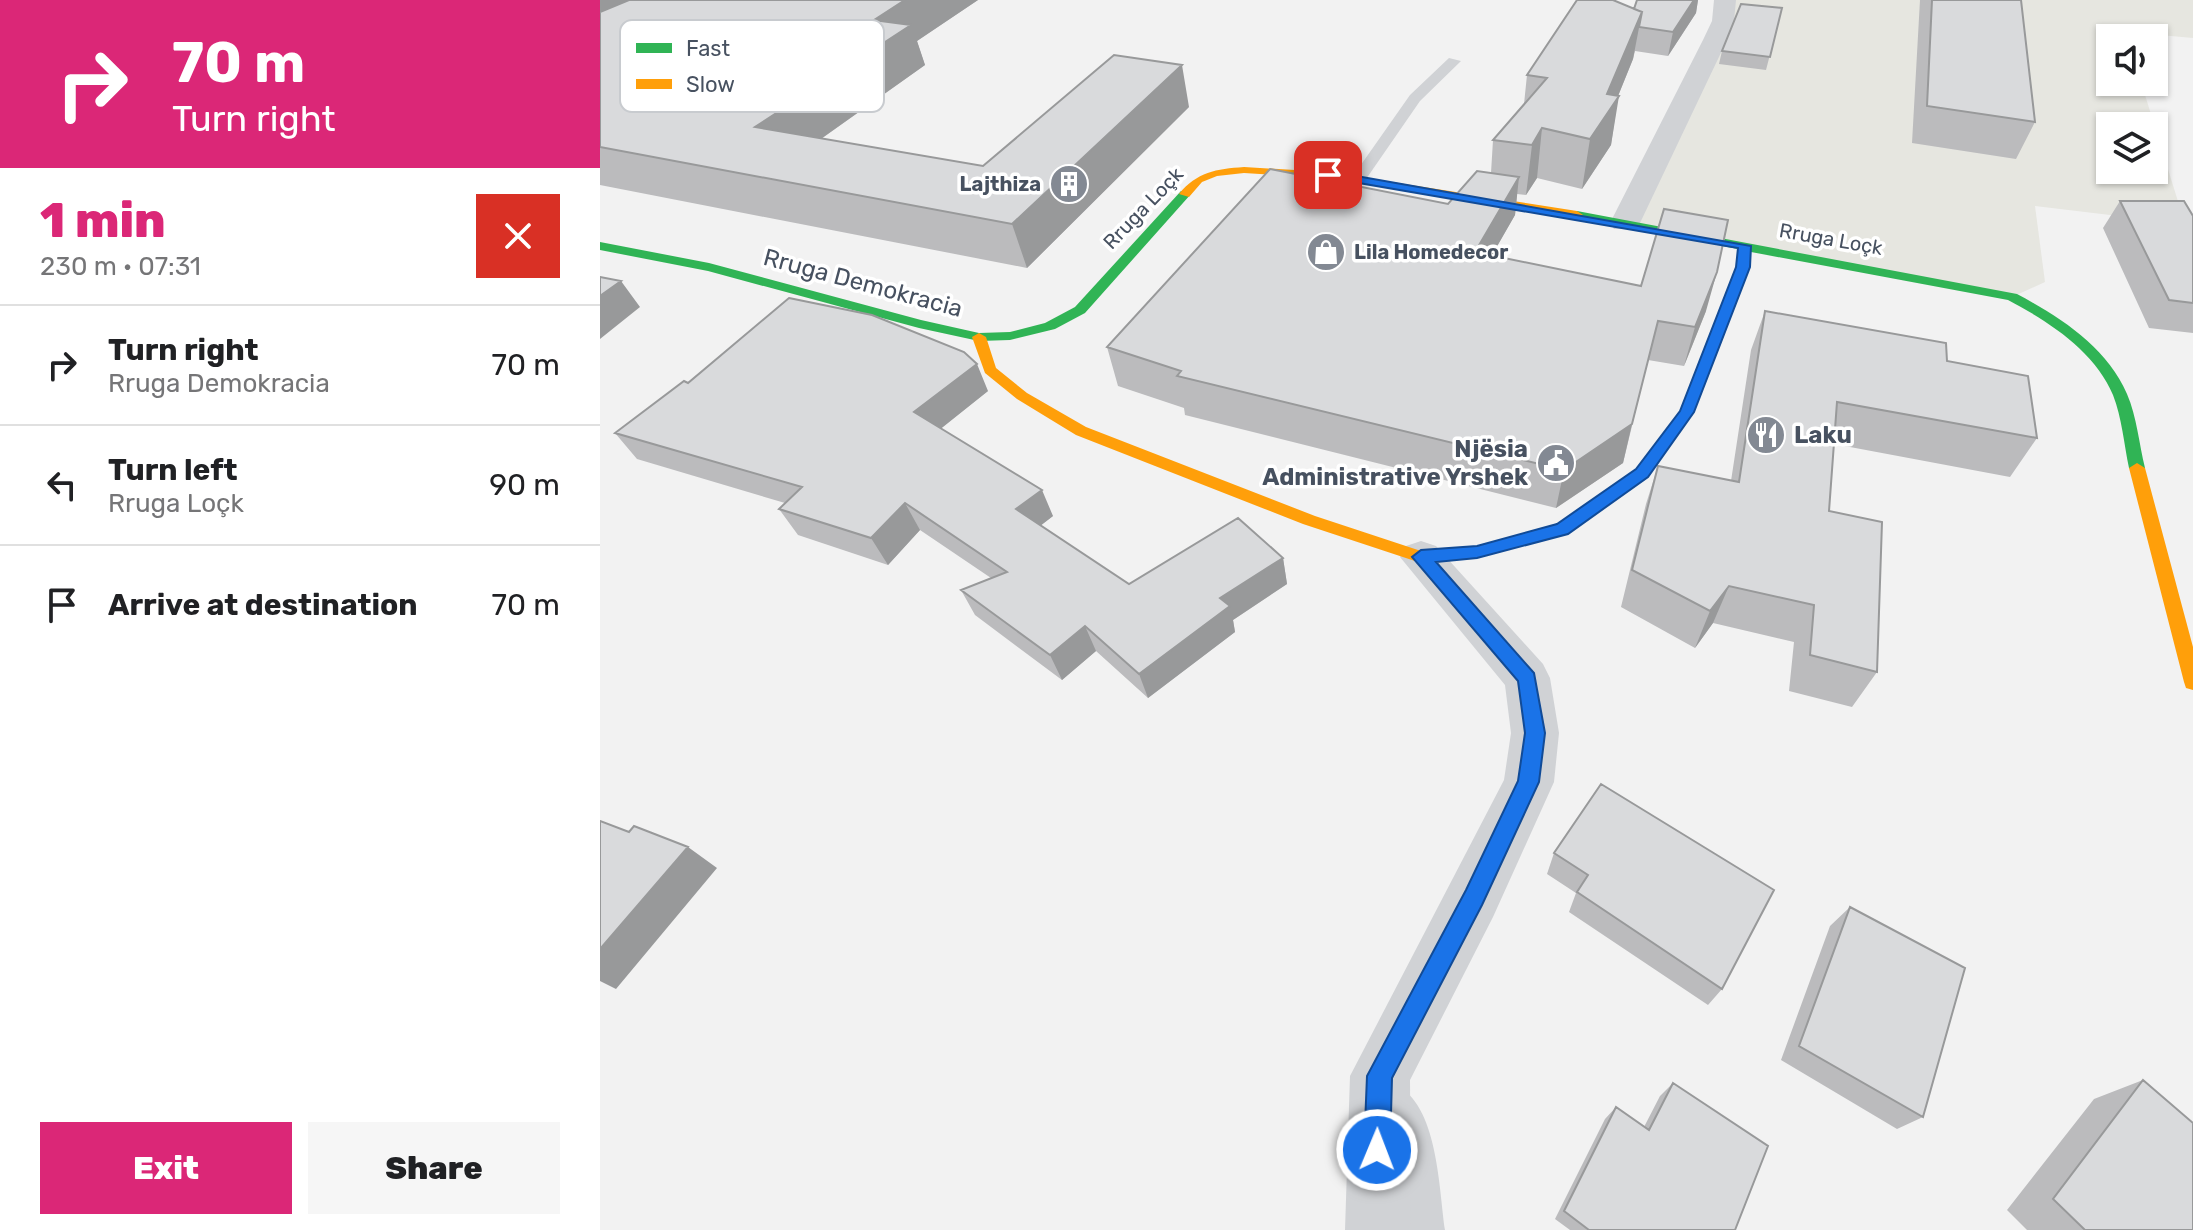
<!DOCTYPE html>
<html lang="en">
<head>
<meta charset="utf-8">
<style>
  :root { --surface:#fff; --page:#f6f6f6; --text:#202124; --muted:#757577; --line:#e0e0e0; --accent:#db2777 }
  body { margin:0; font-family:Rubik,sans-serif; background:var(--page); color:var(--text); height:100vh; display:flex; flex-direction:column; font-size:30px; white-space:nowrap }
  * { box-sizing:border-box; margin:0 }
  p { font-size:26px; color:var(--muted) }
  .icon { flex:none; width:44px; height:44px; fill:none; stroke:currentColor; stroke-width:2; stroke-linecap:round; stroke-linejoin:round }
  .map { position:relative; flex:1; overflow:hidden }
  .drawer { display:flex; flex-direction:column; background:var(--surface); width:600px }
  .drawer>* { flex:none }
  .hud { background:#db2777; color:#fff; overflow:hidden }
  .buttons { position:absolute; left:1496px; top:24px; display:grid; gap:16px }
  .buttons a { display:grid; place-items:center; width:72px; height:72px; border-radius:0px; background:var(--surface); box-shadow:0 2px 6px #0004; font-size:40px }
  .pin { position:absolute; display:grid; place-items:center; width:68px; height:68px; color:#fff; margin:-34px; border-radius:16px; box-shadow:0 4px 12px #0006 }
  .me { position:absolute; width:88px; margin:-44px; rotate:1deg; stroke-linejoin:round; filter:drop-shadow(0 0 6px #0008) }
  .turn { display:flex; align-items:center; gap:28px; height:168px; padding:0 40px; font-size:36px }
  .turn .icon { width:104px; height:104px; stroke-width:2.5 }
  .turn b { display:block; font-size:56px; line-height:68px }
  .round { display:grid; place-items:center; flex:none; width:84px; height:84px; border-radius:0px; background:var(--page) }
  .headline { display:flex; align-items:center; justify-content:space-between; height:136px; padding:0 40px }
  h1 { font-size:48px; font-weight:800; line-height:60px; color:var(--accent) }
  .primary-button { display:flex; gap:16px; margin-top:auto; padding:16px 40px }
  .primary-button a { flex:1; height:92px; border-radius:0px; background:var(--accent); color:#fff; font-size:32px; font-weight:800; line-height:92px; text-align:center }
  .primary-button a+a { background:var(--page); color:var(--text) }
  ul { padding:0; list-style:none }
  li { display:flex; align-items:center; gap:24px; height:120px; padding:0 40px; border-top:2px solid var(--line) }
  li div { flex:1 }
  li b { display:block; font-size:30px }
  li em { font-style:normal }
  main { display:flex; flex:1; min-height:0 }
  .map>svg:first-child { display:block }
  .commercial { fill:#e6e6e0; fill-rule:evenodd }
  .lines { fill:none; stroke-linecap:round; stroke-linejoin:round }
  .lane { fill:#d0d2d5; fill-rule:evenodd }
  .street { fill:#d0d2d5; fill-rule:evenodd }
  .fast { fill:#30b455; fill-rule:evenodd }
  .slow { fill:#ff9f0a; fill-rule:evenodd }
  .wall { fill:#bbbbbd }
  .shaded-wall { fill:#98999a }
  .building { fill:#d9dadc; stroke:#98999a; stroke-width:2 }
  .route { fill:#1a73e8; stroke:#114b97; stroke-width:2 }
  .labels { text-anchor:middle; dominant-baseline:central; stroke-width:7; stroke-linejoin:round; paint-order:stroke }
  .far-poi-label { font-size:20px; font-weight:bold; fill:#475160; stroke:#fff; text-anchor:end }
  .far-street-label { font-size:20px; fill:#475160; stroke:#fff }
  .street-label { font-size:24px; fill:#475160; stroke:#fff }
  .poi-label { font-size:24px; font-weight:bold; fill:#475160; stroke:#fff; text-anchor:start }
  .key { fill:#fff; stroke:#c8cbcf; stroke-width:2 }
  .key-label { font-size:22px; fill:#475160 }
</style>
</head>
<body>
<main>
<section class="drawer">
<div class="hud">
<div class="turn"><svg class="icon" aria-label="right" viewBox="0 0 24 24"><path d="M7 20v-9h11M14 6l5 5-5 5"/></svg><div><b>70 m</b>Turn right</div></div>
</div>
<div class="headline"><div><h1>1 min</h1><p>230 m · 07:31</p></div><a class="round" style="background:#d93025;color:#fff"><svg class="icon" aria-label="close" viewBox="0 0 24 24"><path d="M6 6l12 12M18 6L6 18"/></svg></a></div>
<ul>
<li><svg class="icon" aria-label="right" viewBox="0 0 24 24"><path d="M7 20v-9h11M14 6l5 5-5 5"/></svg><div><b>Turn right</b><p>Rruga Demokracia</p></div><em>70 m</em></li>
<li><svg class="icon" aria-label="left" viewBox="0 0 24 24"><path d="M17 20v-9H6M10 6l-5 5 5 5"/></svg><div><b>Turn left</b><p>Rruga Loçk</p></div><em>90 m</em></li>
<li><svg class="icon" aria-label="arrive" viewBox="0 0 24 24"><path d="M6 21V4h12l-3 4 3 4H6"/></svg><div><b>Arrive at destination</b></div><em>70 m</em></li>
</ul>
<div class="primary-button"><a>Exit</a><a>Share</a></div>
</section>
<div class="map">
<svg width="1593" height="1230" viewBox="0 0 1593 1230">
  <rect width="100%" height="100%" fill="#f2f2f2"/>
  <path class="commercial" d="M1125,0h468v38l-67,-6 2,6h-18v44h31l44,142 -150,-18 10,76 -33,15 -387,-74zM1510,126h44v44h-44z"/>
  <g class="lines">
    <path class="lane" d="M849,58l12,3 -41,40 -56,81h-10l-3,-3 59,-84z
      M795,1085c43,18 44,105 50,145h-36l-11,-89 -20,-39 5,-12z"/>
    <path class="street" d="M1114,0h22l-2,21 -7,19 -87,183 -4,6h-22l-4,-6 93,-183 9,-19z
      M821,541l15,5 107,118 7,14 9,55 -5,49 -61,135 -83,163 1,150h-66l5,-154 154,-296 7,-47 -6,-48 -105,-128 6,-11z"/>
    <path class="fast" d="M581,191l10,3 -106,119 -30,16 -45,11 -31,1 -60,-13 -211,-57 -108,-21v-8l109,21 212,57 58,13 31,-1 35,-9 30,-16z
      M977,211l440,83c43,23 90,53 110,100 10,23 12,50 18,74l-8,5 -8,-5c-5,-24 -7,-50 -16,-73 -18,-44 -65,-74 -105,-95l-257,-48 -2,15 -57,148 -44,62 -59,41h-12l-2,-4 2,-4 59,-41 44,-58 57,-144 1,-18 -165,-31v-6z"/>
    <path class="slow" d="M644,167l84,5 249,39 6,4 -6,4 -249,-41 -84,-5 -27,3 -15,6 -13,15 -10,-3c18,-22 37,-25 65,-27z
      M379,333l7,4 10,31 31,25 59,34 229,89 106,35 56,-5 80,-22 26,-16 8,6 -29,21 -85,23 -56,5 -118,-39 -227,-89 -59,-36 -32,-26 -13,-36z
      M1537,463l8,5 48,179v43l-7,-2 -2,-6 -55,-214z"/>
  </g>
  <path class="wall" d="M0,0h378l-61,41 8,24 -104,74 162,27 206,-59 -162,161 -427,-83z
    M1037,0h61l-2,13 -28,43 -33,-5 -2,8 -15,37 -7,49 -29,44 -45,-11 -11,17 -9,-1 -2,21 -23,40 214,56 -22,55 -36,-6 -25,103 -67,45 -371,-93 -1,-7 -66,-22 -11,-39 341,-143 43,-31 2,-33 31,-36 3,-29 107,-66z
    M1320,0h101l14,122 -19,37 -104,-16z
    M1182,8l-16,62 -47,-6 3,-13z
    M1520,201l73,15v117l-44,-5 -46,-100z
    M1165,311l182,50 90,77 -27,39 -176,-33 -5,67 48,161 -25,35 -63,-16 5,-49 -81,-19 -18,25 -74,-41 25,-103 12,-38 73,15 20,-131z
    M88,383l300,8 -47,37 112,88 -13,10 89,58 154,-26 4,26 -54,36 2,12 -87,66 -52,-47 -34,29 -87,-65 -14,-25 30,-12 -71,-48 -32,35 -90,-30 -19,-26 6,-6 -148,-44 -22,-26z
    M954,853l220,37 -52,99 -14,16 -139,-93 7,-19 -29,-19z
    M1250,907l73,210 -26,12 -116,-69 49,-134z
    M1543,1080l50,150h-166l-20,-20 87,-111z
    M1073,1083l62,147h-165l-15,-11 50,-100 11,-12 28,20 16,-31z"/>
  <path class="shaded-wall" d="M0,0h52l-52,43z
    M305,0h73l-61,41 8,24 -148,105 -22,-43 119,-107z
    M1094,0h4l-2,13 -28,43 5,-24z
    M1042,12l-9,47 -17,42 3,-5 -8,49 -29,44 8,-50 17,-45z
    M582,65l7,42 -162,161 -15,-44z
    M942,128l-5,50 -11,17 6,-50z
    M919,177l-4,38 -43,75 3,-38z
    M1117,272l-11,39 -22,55 11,-39z
    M21,281l19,26 -40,32v-43z
    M377,364l11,27 -60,48 -14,-27z
    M1032,424l-9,39 -67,45 8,-38z
    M442,490l11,26 -26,20 -11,-27z
    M305,503l15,27 -32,35 -17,-27z
    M683,558l4,26 -54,36 2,12 -87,66 -9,-24 81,-76z
    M1129,586l-16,37 -18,25 15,-37z
    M485,626l11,25 -34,29 -12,-25z
    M88,847l29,21 -101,121 -16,-8v-32z"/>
  <path class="building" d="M29,0h276l-31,20 37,5 -156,102 228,39 131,-111 68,10 -170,159 -412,-77v-135z
    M977,0h36l29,12 -35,82 12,2 -29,43 -48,-11 -10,17 -39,-5 54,-62 -20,-3z
    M1037,0h57l-21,32 -34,-5 3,-15 -8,-3z
    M1332,0h89l14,122 -108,-16z
    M1141,4l41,4 -12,49 -48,-6z
    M670,169l178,35 29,-33 42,6 -44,75 166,34 23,-77 64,11 -11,52 -22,55 -37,-6 -26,103 -68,46 -387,-94 4,-5 -74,-24z
    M1520,201h64l9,15v87l-24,-3z
    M0,277l21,4 -21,15z
    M189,298l83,17 92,37 13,12 -63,48 128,78 -26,19 113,75 109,-66 45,40 -63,40 10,8 -91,68 -54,-48 -35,29 -89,-65 46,-18 -102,-69 -34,35 -92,-29 23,-22 -187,-54 69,-52 4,2z
    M1165,311l181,32 1,18 81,15 9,62 -200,-36 -8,109 53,11 -5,150 -67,-17 4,-50 -85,-19 -19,25 -78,-41 26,-104 81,16z
    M1001,784l173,106 -52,99 -145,-97 11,-17 -34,-22z
    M0,821l29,11 5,-6 54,21 -88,102z
    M1250,907l115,61 -42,149 -124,-71z
    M1543,1080l50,43v107h-108l-32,-31z
    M1073,1083l95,63 -33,84h-146l-25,-19 52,-104 33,23z"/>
  <path class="route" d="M728,171l423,75 -1,21 -56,145 -46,65 -80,57 -91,24 -41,4 98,111 11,60 -6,49 -57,123 -90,173 -2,72 -4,9 -9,4 -9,-4 -4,-9 3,-74 99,-186 52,-109 7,-48 -7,-52 -106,-124 9,-7 56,-4 80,-22 79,-55 44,-58 56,-144 2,-19 -414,-71 -2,-2z"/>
  <defs>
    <symbol id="building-disc" viewBox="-11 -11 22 22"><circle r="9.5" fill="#838993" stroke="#fff"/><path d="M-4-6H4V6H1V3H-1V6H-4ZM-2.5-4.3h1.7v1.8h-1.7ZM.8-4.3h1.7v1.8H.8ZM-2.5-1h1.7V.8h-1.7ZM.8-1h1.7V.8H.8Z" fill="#fff"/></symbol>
    <symbol id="shop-disc" viewBox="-11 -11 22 22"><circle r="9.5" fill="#838993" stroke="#fff"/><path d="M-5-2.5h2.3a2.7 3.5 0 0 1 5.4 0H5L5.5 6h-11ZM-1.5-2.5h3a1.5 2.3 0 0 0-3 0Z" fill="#fff"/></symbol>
    <symbol id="restaurant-disc" viewBox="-11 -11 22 22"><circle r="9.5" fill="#838993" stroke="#fff"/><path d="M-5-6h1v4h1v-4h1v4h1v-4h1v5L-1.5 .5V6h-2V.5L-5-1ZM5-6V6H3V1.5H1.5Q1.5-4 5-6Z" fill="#fff"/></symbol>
    <symbol id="civic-disc" viewBox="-11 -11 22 22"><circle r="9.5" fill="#838993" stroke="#fff"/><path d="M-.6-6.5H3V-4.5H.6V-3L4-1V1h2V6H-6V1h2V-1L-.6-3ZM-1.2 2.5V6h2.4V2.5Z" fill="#fff"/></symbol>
  </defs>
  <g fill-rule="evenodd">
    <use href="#building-disc" x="447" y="162" width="44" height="44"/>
    <use href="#shop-disc" x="704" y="230" width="44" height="44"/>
    <use href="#restaurant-disc" x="1144" y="413" width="44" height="44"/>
    <use href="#civic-disc" x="934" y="441" width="44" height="44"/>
  </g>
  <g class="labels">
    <g class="far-poi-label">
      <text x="441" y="184">Lajthiza</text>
      <text x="754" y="252" text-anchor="start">Lila Homedecor</text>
    </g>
    <g class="far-street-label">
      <text transform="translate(543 208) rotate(-46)">Rruga Loçk</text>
      <text transform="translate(1231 239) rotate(10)">Rruga Loçk</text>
    </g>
    <g class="street-label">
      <text transform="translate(263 283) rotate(15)">Rruga Demokracia</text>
    </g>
    <g class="poi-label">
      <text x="1194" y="435">Laku</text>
      <text x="928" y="449" text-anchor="end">Njësia<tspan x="928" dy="28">Administrative Yrshek</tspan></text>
    </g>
  </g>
  <rect x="20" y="20" width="264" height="92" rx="12" class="key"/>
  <rect x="36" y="43" width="36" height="10" fill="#30b455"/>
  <rect x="36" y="79" width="36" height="10" fill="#ff9f0a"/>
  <g class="key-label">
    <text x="86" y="56">Fast</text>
    <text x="86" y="92">Slow</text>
  </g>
</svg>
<div class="buttons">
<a><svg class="icon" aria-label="sound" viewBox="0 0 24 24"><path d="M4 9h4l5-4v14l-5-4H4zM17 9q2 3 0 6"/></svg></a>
<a><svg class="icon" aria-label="layers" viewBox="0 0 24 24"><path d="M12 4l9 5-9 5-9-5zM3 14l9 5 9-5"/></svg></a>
</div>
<div class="pin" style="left:728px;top:175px;background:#d93025"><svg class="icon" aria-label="arrive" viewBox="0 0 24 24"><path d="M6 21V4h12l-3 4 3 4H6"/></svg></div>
<svg class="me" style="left:777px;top:1150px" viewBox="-20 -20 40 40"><circle r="17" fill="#1a73e8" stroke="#fff" stroke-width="3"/><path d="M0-11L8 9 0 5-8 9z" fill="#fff"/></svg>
</div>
</main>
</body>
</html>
